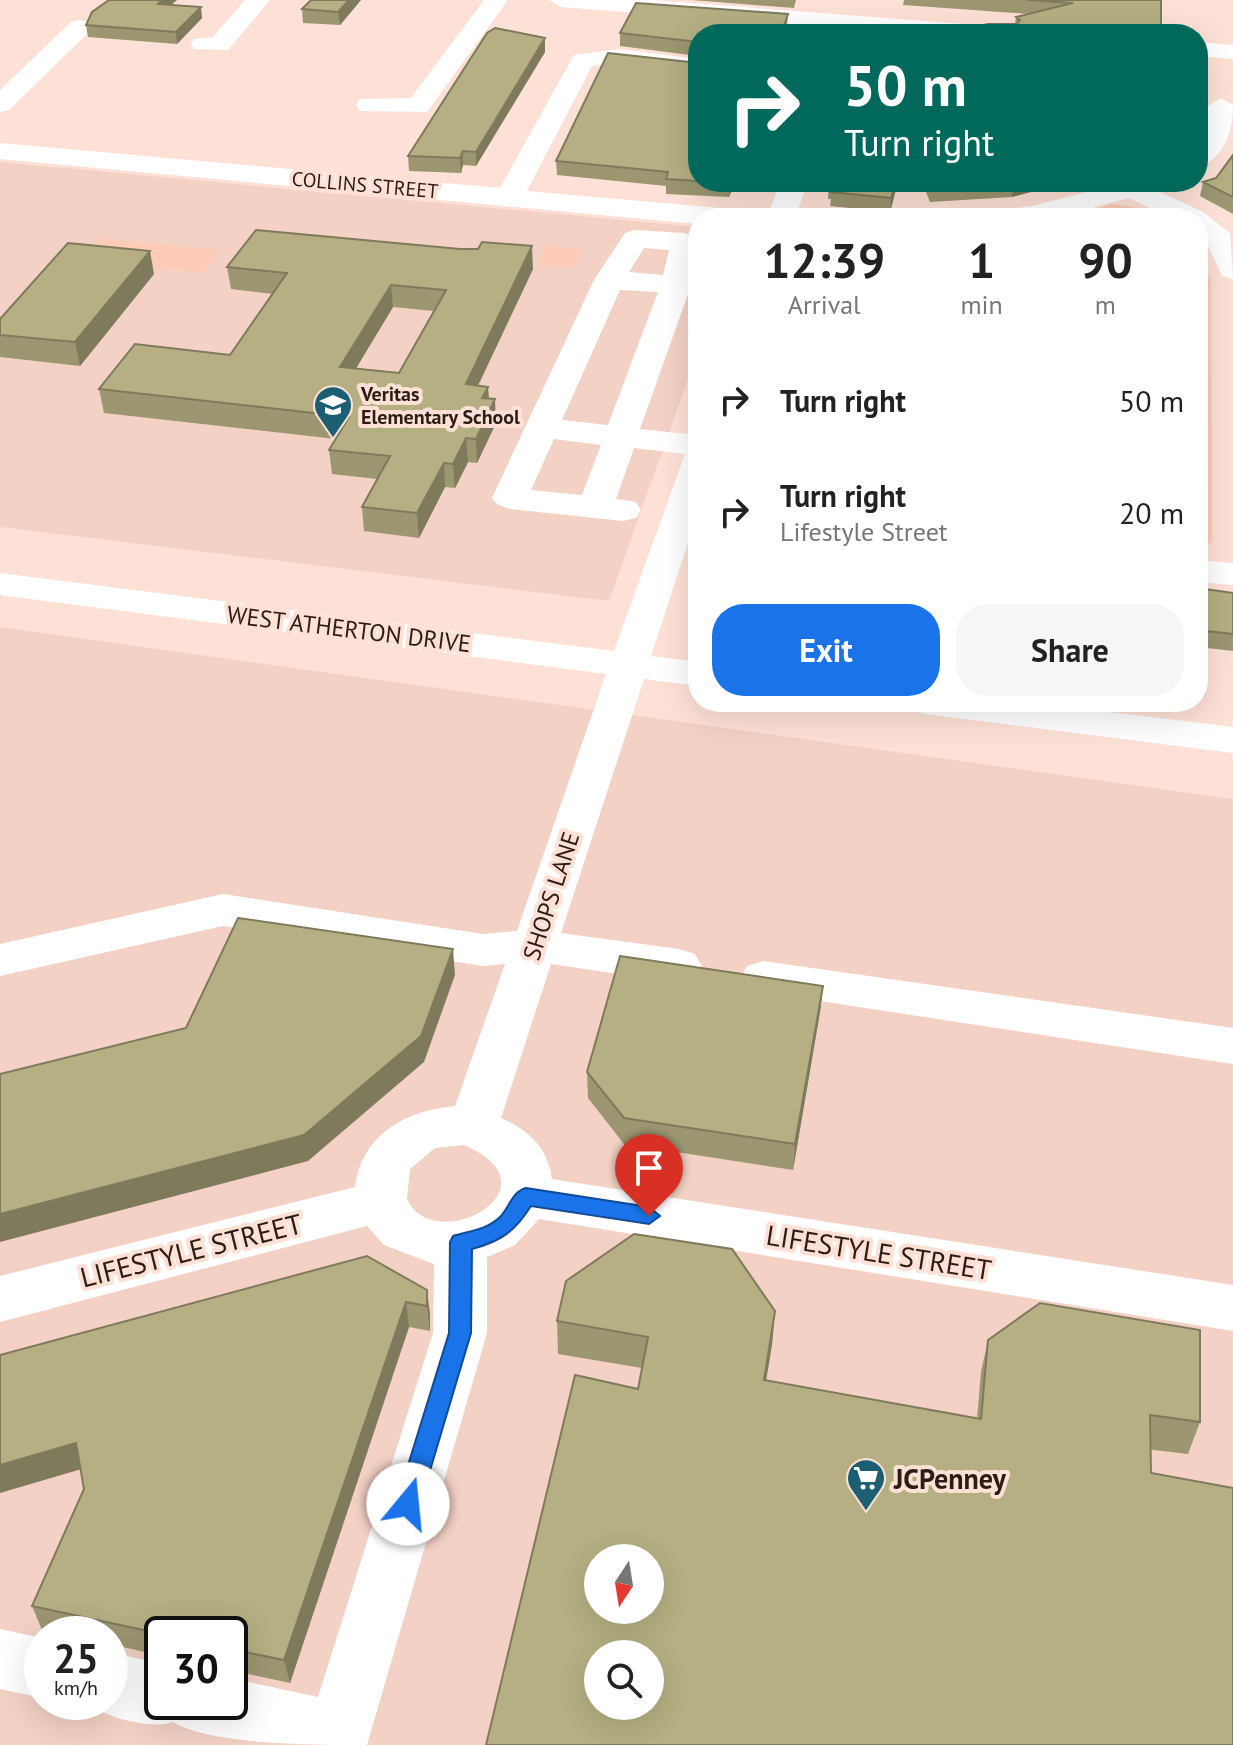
<!DOCTYPE html>
<html lang="en">
<head>
<meta charset="utf-8">
<style>
  :root { --surface:#fff; --page:#f6f6f6; --text:#222; --muted:#767676; --accent:#1a73e8 }
  body { margin:0; font-family:"PT Sans",sans-serif; background:var(--page); color:var(--text); height:100vh; display:flex; flex-direction:column; font-size:30px; white-space:nowrap }
  * { box-sizing:border-box; margin:0 }
  p { font-size:26px; color:var(--muted) }
  .icon { flex:none; width:44px; height:44px; fill:none; stroke:currentColor; stroke-width:2; stroke-linecap:round; stroke-linejoin:round }
  .map { position:relative; flex:1; overflow:hidden }
  .drawer { position:absolute; left:688px; top:208px; width:520px; height:504px; display:flex; flex-direction:column; background:var(--surface); border-radius:32px; box-shadow:0 8px 32px #0002 }
  .drawer>* { flex:none }
  .guide { position:absolute; left:688px; top:24px; width:520px; height:168px; border-radius:32px; box-shadow:0 8px 32px #0002; background:#00695c; color:#fff; overflow:hidden }
  .needle { width:52px; rotate:192deg }
  .buttons { position:absolute; left:584px; top:1544px; display:grid; gap:16px }
  .buttons a { display:grid; place-items:center; width:80px; height:80px; border-radius:50%; background:var(--surface); box-shadow:0 8px 32px #0002; font-size:40px }
  .speed { position:absolute; left:24px; top:1616px; display:flex; gap:16px; font-size:40px; font-weight:700; text-align:center }
  .speed>* { display:grid; place-content:center; width:104px; height:104px; border-radius:50%; background:var(--surface); box-shadow:0 8px 32px #0002; line-height:1 }
  .speed small { font-size:20px; font-weight:400 }
  .speed .limit { border:4px solid #111; border-radius:12px; background:#fff; color:#111 }
  .pin { position:absolute; display:grid; place-items:center; width:68px; height:68px; color:#fff; margin:-82px -34px; border-radius:50% 50% 50% 0; rotate:-45deg; box-shadow:0 0 8px #0007 }
  .pin .icon { rotate:45deg }
  .me { position:absolute; width:88px; margin:-44px; rotate:17deg; stroke-linejoin:round; filter:drop-shadow(0 0 6px #0008) }
  .turn { display:flex; align-items:center; gap:28px; height:168px; padding:0 24px; font-size:36px }
  .turn .icon { width:104px; height:104px; stroke-width:2.5 }
  .turn b { display:block; font-size:56px; line-height:68px }
  .eta { display:flex; justify-content:space-evenly; align-items:center; height:136px; text-align:center }
  .eta b { font-size:48px; font-weight:600; line-height:56px }
  .cta { display:flex; gap:16px; margin-top:auto; padding:16px 24px }
  .cta a { flex:1; height:92px; border-radius:32px; background:var(--accent); color:#fff; font-size:32px; font-weight:600; line-height:92px; text-align:center }
  .cta a+a { background:var(--page); color:var(--text) }
  ul { padding:0; list-style:none }
  li { display:flex; align-items:center; gap:24px; height:112px; padding:0 24px }
  li div { flex:1 }
  li b { display:block; font-size:30px }
  li em { font-style:normal }
  .map>svg:first-child { display:block }
  .built { fill:#f3d1c5; fill-rule:evenodd }
  .green { fill:#fecbb8 }
  .lines { fill:none; stroke-linecap:round; stroke-linejoin:round }
  .minor { fill:#fff; fill-rule:evenodd }
  .wall { fill:#9c9671; fill-rule:evenodd }
  .shaded-wall { fill:#7f7a5c }
  .building { fill:#b5af83; stroke:#7f7a5c; stroke-width:2; fill-rule:evenodd }
  .route { fill:#1a73e8; stroke:#114b97; stroke-width:2 }
  .labels { text-anchor:middle; dominant-baseline:central; stroke-width:8; stroke-linejoin:round; paint-order:stroke }
  .far-street-label { font-size:20px; fill:#2d1c15; stroke:#fee1d6 }
  .far-poi-label { font-size:20px; font-weight:bold; fill:#2d1c15; stroke:#fee1d6; text-anchor:start }
  .street-label { font-size:24px; fill:#2d1c15; stroke:#fee1d6 }
  .near-street-label { font-size:28px; fill:#2d1c15; stroke:#fee1d6 }
  .near-poi-label { font-size:28px; font-weight:bold; fill:#2d1c15; stroke:#fee1d6; text-anchor:start }
</style>
</head>
<body>
<div class="map">
<svg width="1233" height="1745" viewBox="0 0 1233 1745">
  <rect width="100%" height="100%" fill="#fee1d6"/>
  <path class="built" d="M0,162l698,65v124l-89,250 -609,-74z
    M0,627l1233,172v946h-1233zM598,1558h52v52h-52zM42,1634h68v68h-68zM162,1634h68v68h-68zM598,1654h52v52h-52z"/>
  <path class="green" d="M1112,204l33,5 13,9h-87z
    M99,238l122,12 -18,23 -123,-13z
    M547,245l36,4 -10,19 -36,-3z
    M1198,254l13,25 1,262 -14,12z"/>
  <g class="lines">
    <path class="minor" d="M245,0h25l-42,50 -34,-1 -3,-5 3,-5 19,-2z
      M484,0h24l-81,112 -67,-1 -4,-6 4,-6 51,-1z
      M549,0h104l350,27 12,7h-106l-348,-27z
      M80,20l9,2 3,5 -3,5 -80,78 -9,2v-22l71,-68z
      M1198,42l35,3v14l-35,-3z
      M618,49l80,10v16l-80,-12 -26,3 -65,125 204,18 10,3 4,6h-47v6l-698,-65v-16l500,45 74,-133z
      M1221,98l12,7c0,24 -8,55 -35,61v-23l10,-37z
      M780,182h28l-13,36h-28z
      M1126,182h46l-4,6 -10,3 45,21 27,21 3,46 -11,-3 -15,-33 -9,-7v-18h-28l-41,-20 -74,20h-73l4,-6 46,-6z
      M635,230l50,3 13,7 -5,37h5v18l-10,-1 -48,135 58,6v77l-47,144 47,6v24l-54,-7 -83,254 118,16 16,5 7,12 -7,12 -16,5 -128,-19 -50,154c28,12 47,30 51,61l681,106v46l-694,-112 -24,26 -28,12v76l-120,412c-49,0 -157,0 -194,-23 -21,8 -71,-5 -86,-20h23v-50l52,12v38h68v-24l88,19 115,-364 1,-69 -50,-19 -17,-19 -367,96v-46l355,-89c7,-53 50,-76 100,-81l50,-142 -22,2 -260,-40 -223,50v-32l223,-50 260,40 34,-3 89,-257 -606,-79v-22l614,78 71,-197 -51,-6 -18,51 20,3 5,8 -5,8 -13,3 -113,-12 -12,-4 -6,-7 102,-218 31,-47zM644,248l25,2 -6,25 -34,-3zM620,290l38,2 -50,133 -46,-5zM554,439l47,6 -19,50 -51,-5zM464,1145c100,43 -30,113 -57,54l3,-30 25,-21z
      M1198,560l35,3v22l-35,-3z
      M906,702h122l205,25v26l-307,-39 -14,-3z
      M763,961l470,67v36l-486,-74 -7,-12 7,-12z
      M0,1629l42,9v60l-42,-9z"/>
  </g>
  <path class="wall" d="M361,0l-21,25 -37,-2 -1,-14z
    M692,0h104l-2,8z
    M904,0h257l-146,24 1,-7 14,-3 -127,-9z
    M172,5l30,13 -25,26 -89,-7 -2,-12z
    M788,14l-1,12 -89,8v22l-78,-10v-13z
    M545,38v14l-69,114 -13,-1 -2,8 -52,-2 -1,-15z
    M698,63v119h37l-6,15 -63,-3v-8l-109,-11 -1,-14z
    M1233,155v59l-33,-18 3,-14 13,-4z
    M829,182h69l-8,30 -60,-6 1,-7h-3z
    M922,182h145l-55,15 -82,5z
    M227,267l306,2 -55,117 10,1 1,12 7,24 -19,40 -9,-1 -13,26 -10,-1 -26,51 -55,-7 -2,-24 15,-28 -45,-5 -3,-24 7,-11 -232,-26 -5,-24 131,-34 43,-61 -42,-5zM393,307l41,4 -35,62 -43,-5z
    M154,274l-74,92 -80,-9v-38z
    M1198,588l35,5v58l-35,-4z
    M823,986l-3,26 -27,158 -169,-26 -36,-46 -1,-26z
    M427,1290l3,26v15l-21,-4 -119,356 -60,-13v-36h-68v22l-52,-12v-10h-48l-20,-4 -10,-24 52,-117 -3,-20z
    M775,1311l-3,33 -6,36 211,39 4,-47 7,-32 212,82 -12,32 -550,-65 4,-21 -84,-14 -1,-33z"/>
  <path class="shaded-wall" d="M162,0h15l-17,15 -2,-11z
    M349,0h12l-21,25 -2,-13z
    M201,7l1,11 -25,26 -1,-12z
    M545,38v14l-69,114v-14z
    M463,151v14l-2,8 -1,-15z
    M730,182h5l-6,15z
    M896,182h2l-8,30 1,-14z
    M1014,182h53l-55,15z
    M532,246l1,23 -66,139 -1,-24z
    M150,251l4,23 -74,92 -5,-24z
    M391,285l2,22 -50,83 -3,-23z
    M488,387l1,23 -7,-12z
    M495,399l1,24 -19,40 -1,-24z
    M466,438l2,24 -13,26 -2,-24z
    M444,463l1,24 -26,51 -2,-25z
    M453,949l2,26 -31,87 -116,99 -308,81v-28z
    M823,986l-3,26 -27,158 2,-26z
    M427,1290l3,26v15l-3,-25z
    M406,1302l3,25 -119,356 -6,-23z
    M775,1311l-3,33 -11,68 3,-32z
    M76,1443l9,25 -85,25v-28z"/>
  <path class="building" d="M109,0h53l-4,4 43,3 -25,25 -90,-7 6,-13z
    M311,0h38l-11,12 -36,-3z
    M1027,0h134v34h-217l44,-10h29l3,-4 -4,-3 57,-14z
    M636,3l152,11 -4,12 15,1 -2,7h-99v8l-78,-9z
    M495,28l50,10 -69,114 -13,-1 -3,7 -52,-2 79,-123z
    M608,53l90,10v118l-32,-2 2,-7 -112,-11z
    M1233,155v42l-30,-15 13,-4z
    M829,182h67l-5,16 -60,-6 2,-7 -4,-1z
    M930,182h85l-83,5z
    M256,230l204,19h18l4,-7 50,4 -66,138 22,3 -6,11 13,1 -19,40 -10,-1 -13,26 -9,-1 -27,50 -55,-6 28,-51 -61,-6 20,-33 -250,-28 36,-45 95,11 57,-82 -60,-6zM391,285l55,5 -47,83 -59,-6z
    M68,243l82,8 -75,91 -75,-7v-16z
    M1198,588l35,5v41l-35,-4z
    M238,918l215,31 -32,87 -117,99 -304,79v-140l186,-46z
    M620,956l203,30 -28,158 -171,-26 -37,-46z
    M634,1234l98,15 43,62 -11,69 217,39 7,-79 52,-37 160,27v92l-50,-7 1,58 82,15v257h-747l89,-370 63,14 10,-52 -91,-16 9,-40zM598,1558h52v52h-52zM598,1654h52v52h-52z
    M367,1256l60,34v16l-21,-4 -122,358 -54,-11v-15h-68l-130,-28 52,-117 -8,-46 -76,22v-110z"/>
  <path class="route" d="M526,1188l123,19 11,9 -11,8 -118,-18c-16,25 -29,35 -59,43l-1,84 -51,171 -4,8 -8,3 -9,-3 -3,-8 53,-171 1,-91 3,-6c17,-5 36,-7 48,-20 9,-10 11,-24 25,-28z"/>
  <defs>
    <symbol id="school-pin" viewBox="-11 -11 22 30"><path d="M0 17L-7.5 6A9.5 9.5 0 1 1 7.5 6Z" fill="#1c5f72" stroke="#fee1d6"/><path d="M0-5L7-2L0 1L-7-2ZM-4 1L0 2.5L4 1V4Q0 6-4 4Z" fill="#fff"/></symbol>
    <symbol id="supermarket-pin" viewBox="-11 -11 22 30"><path d="M0 17L-7.5 6A9.5 9.5 0 1 1 7.5 6Z" fill="#1c5f72" stroke="#fee1d6"/><path d="M-6-5.5h2.5l.6 2H6L4.5 2H-2.5L-4.4-4H-6ZM-1.5 3.2a1.3 1.3 0 1 0 .1 0ZM3 3.2a1.3 1.3 0 1 0 .1 0Z" fill="#fff"/></symbol>
  </defs>
  <g fill-rule="evenodd">
    <use href="#school-pin" x="311" y="383" width="44" height="60"/>
    <use href="#supermarket-pin" x="844" y="1456" width="44" height="60"/>
  </g>
  <g class="labels">
    <g class="far-street-label">
      <text transform="translate(365 185) rotate(5)">COLLINS STREET</text>
    </g>
    <g class="far-poi-label">
      <text x="361" y="394">Veritas<tspan x="361" dy="23">Elementary School</tspan></text>
    </g>
    <g class="street-label">
      <text transform="translate(349 629) rotate(7)">WEST ATHERTON DRIVE</text>
      <text transform="translate(551 896) rotate(-72)">SHOPS LANE</text>
    </g>
    <g class="near-street-label">
      <text transform="translate(191 1250) rotate(-14)">LIFESTYLE STREET</text>
      <text transform="translate(879 1252) rotate(9)">LIFESTYLE STREET</text>
    </g>
    <g class="near-poi-label">
      <text x="894" y="1478">JCPenney</text>
    </g>
  </g>
</svg>
<div class="buttons">
<a><svg class="needle" viewBox="-14 -14 28 28"><path d="M0-13l5 13h-10z" fill="#e53935"/><path d="M0 13l5-13h-10z" fill="#767676"/></svg></a>
<a><svg class="icon" aria-label="search" viewBox="0 0 24 24"><circle cx="10" cy="10" r="6"/><path d="M15 15l6 6"/></svg></a>
</div>
<div class="speed"><div>25<small>km/h</small></div><div class="limit">30</div></div>
<div class="pin" style="left:649px;top:1216px;background:#d93025"><svg class="icon" aria-label="arrive" viewBox="0 0 24 24"><path d="M6 21V4h12l-3 4 3 4H6"/></svg></div>
<svg class="me" style="left:408px;top:1504px" viewBox="-20 -20 40 40"><circle r="19" fill="#fff"/><path d="M0-13L10 11 0 6-10 11z" fill="#1a73e8"/></svg>
<div class="guide">
<div class="turn"><svg class="icon" aria-label="right" viewBox="0 0 24 24"><path d="M7 20v-9h11M14 6l5 5-5 5"/></svg><div><b>50 m</b>Turn right</div></div>
</div>
<section class="drawer">
<div class="eta">
<div><b>12:39</b><p>Arrival</p></div>
<div><b>1</b><p>min</p></div>
<div><b>90</b><p>m</p></div>
</div>
<ul>
<li><svg class="icon" aria-label="right" viewBox="0 0 24 24"><path d="M7 20v-9h11M14 6l5 5-5 5"/></svg><div><b>Turn right</b></div><em>50 m</em></li>
<li><svg class="icon" aria-label="right" viewBox="0 0 24 24"><path d="M7 20v-9h11M14 6l5 5-5 5"/></svg><div><b>Turn right</b><p>Lifestyle Street</p></div><em>20 m</em></li>
</ul>
<div class="cta"><a>Exit</a><a>Share</a></div>
</section>
</div>
</body>
</html>
